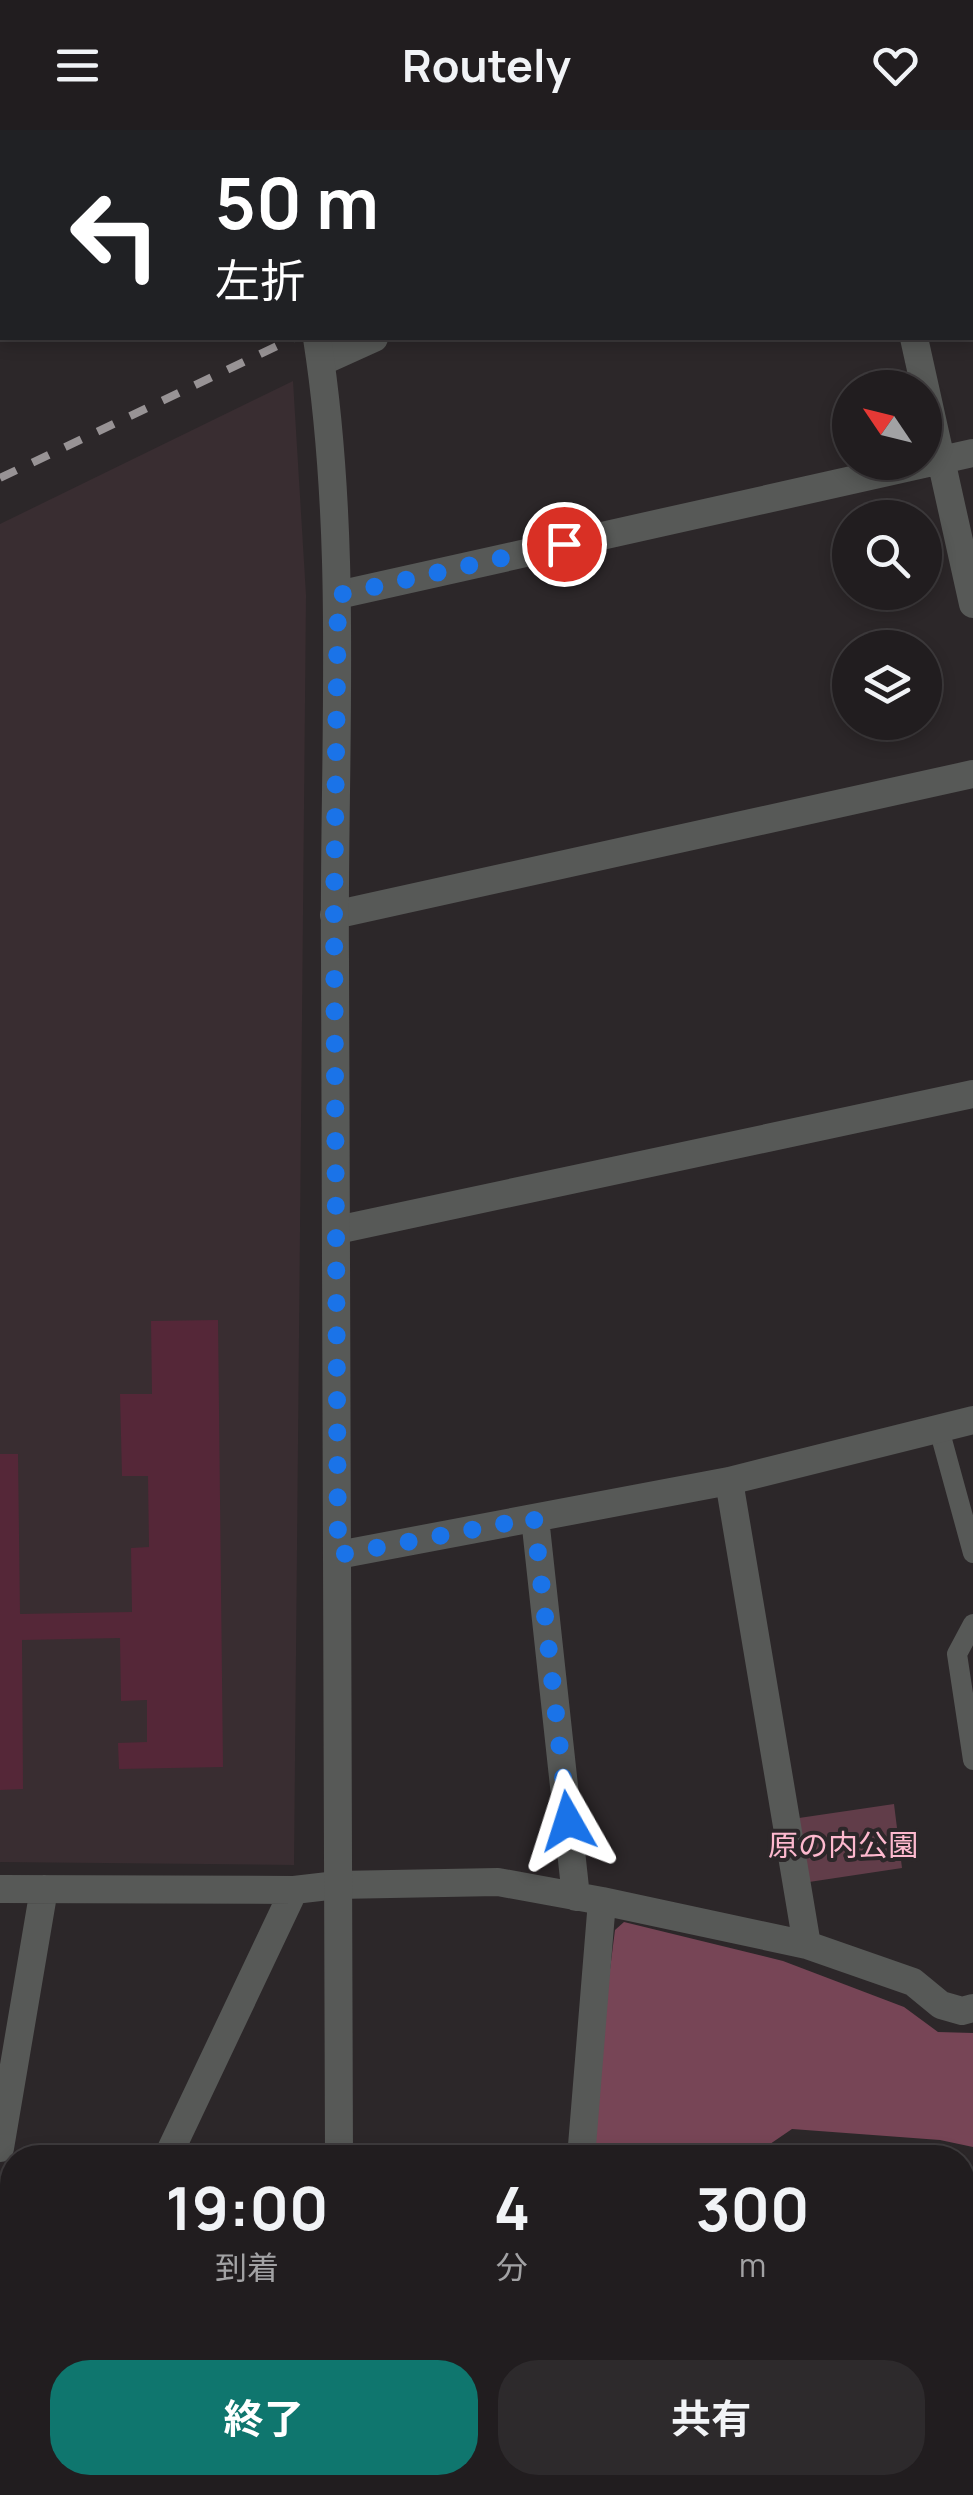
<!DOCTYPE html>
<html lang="ja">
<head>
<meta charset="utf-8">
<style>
  :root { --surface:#211d1f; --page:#2d2a2c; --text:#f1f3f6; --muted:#a2a2a4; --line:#3e3b3d; --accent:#0f766e }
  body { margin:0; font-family:Manrope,"Noto Sans JP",sans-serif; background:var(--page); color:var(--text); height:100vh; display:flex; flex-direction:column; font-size:38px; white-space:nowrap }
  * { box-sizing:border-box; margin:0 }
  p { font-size:32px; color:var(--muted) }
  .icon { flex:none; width:55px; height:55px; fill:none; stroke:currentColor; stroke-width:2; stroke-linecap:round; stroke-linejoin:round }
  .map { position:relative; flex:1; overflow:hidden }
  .side { position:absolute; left:0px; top:2015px; width:975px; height:350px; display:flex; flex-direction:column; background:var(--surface); border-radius:40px 40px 0 0; box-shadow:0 5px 15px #0003,0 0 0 2px var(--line) }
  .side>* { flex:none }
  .hud { position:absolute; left:0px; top:0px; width:975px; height:210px; box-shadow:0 5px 15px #0003,0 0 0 2px var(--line); background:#202124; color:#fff; overflow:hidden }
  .needle { width:65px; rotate:305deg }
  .controls { position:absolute; left:832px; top:240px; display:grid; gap:20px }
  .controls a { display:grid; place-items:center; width:110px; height:110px; border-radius:50%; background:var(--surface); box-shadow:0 5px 15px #0003,0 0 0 2px var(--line); font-size:50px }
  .pin { position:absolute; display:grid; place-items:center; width:85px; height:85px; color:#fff; margin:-42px; border:5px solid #fff; border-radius:50%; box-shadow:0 2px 10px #0007 }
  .me { position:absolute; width:110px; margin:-55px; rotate:354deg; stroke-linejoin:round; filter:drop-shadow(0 0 8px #0008) }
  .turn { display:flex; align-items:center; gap:35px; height:210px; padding:0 50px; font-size:45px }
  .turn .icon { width:130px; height:130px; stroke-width:2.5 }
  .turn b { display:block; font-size:70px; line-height:85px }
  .eta { display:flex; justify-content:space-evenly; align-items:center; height:170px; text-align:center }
  .eta b { font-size:60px; font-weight:700; line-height:70px }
  .cta { display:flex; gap:20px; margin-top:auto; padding:20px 50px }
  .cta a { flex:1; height:115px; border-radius:40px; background:var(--accent); color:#fff; font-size:40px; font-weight:700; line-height:115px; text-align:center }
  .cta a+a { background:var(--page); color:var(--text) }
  header { display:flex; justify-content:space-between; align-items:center; height:130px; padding:0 50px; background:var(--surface); font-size:45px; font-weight:700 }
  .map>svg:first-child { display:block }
  .built { fill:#392d31 }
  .green { fill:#613d49 }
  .forest { fill:#774556 }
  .building { fill:#552738 }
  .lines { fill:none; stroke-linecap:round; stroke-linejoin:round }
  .service { stroke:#575957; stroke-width:20 }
  .minor { stroke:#575957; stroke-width:28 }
  .tertiary { stroke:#575957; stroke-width:28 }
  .rail { stroke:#989395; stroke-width:8; stroke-dasharray:18 18; stroke-linecap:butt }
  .route { stroke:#1a73e8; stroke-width:18; stroke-dasharray:0 32.4 }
  .labels { text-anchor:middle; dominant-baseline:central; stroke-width:8; stroke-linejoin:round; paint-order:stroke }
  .park-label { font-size:30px; fill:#fdb9ce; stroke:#2c2729 }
</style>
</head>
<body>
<header><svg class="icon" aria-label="menu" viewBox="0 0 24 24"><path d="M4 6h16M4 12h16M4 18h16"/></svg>Routely<svg class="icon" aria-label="heart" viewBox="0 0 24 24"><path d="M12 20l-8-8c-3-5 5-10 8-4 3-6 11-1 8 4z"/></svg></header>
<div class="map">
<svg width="973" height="2365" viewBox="0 0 973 2365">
  <rect width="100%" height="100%" fill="#2c2729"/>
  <path class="built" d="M293,251l13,214 -12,1270 -294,-3v-1338z"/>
  <path class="green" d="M894,1674l8,64 -93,14 -10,-64z"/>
  <path class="forest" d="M624,1792l159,39 121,46 34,25 35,1v114l-33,-7 -148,-11 -41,28 -89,-6 -2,6 -74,1 29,-228z
    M584,2353h169l-1,12h-115z"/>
  <path class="building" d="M218,1190l5,447 -104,2 -1,-26 29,-1v-42l-26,1 -1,-63 -98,2 1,149 -23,1v-336h18l2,160 112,-2 -1,-64 18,-1 -1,-71h-26l-2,-82h32l-1,-73z
    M962,2262l11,2v101h-200l2,-13h187z"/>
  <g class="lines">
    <path class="service" d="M939,1299l34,124
      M973,1494l-16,30 16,106"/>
    <path class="minor" d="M972,70h1
      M0,99h2
      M0,192l2,-1
      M914,208l59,266
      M321,232l53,-24
      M338,465l635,-142
      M334,785l639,-141
      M337,1100l636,-136
      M729,1351l78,464
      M535,1388l41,379
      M338,1425l391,-74 244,-61
      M0,1759l294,1 43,-5 161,-3 104,19 205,44 106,37 28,23 21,6 11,-3
      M0,2018l44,-259
      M167,2028l127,-268
      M581,2028l21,-257
      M0,2240l12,2
      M509,2352l53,13
      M50,2365l4,-13"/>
    <path class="tertiary" d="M284,0v2
      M317,208c32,205 16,413 18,621 3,399 1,799 4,1199
      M342,2352v13"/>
    <path class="rail" d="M726,2l5,-2
      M0,348l294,-140"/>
  </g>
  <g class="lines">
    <path class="route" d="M564,414l-226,51 -4,320 4,640 196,-37 34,303"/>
  </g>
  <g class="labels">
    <g class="park-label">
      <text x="843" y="1714">原の内公園</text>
    </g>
  </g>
</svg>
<div class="controls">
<a><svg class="needle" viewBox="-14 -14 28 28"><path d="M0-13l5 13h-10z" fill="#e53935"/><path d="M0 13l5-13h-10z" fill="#a2a2a4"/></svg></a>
<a><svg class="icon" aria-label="search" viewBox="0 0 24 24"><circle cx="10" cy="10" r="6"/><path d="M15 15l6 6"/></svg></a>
<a><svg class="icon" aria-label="layers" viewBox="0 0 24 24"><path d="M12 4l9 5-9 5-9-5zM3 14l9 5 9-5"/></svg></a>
</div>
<div class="pin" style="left:564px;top:414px;background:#d93025"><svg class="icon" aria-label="arrive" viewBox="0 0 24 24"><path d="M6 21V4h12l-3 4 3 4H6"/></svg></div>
<svg class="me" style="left:568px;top:1691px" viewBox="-20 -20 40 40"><path d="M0-17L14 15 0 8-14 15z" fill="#1a73e8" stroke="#fff" stroke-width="4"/></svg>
<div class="hud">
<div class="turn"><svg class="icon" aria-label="left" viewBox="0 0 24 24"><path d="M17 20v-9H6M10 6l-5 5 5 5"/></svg><div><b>50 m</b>左折</div></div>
</div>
<section class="side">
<div class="eta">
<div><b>19:00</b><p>到着</p></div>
<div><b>4</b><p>分</p></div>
<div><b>300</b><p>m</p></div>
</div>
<div class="cta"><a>終了</a><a>共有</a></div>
</section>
</div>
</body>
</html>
